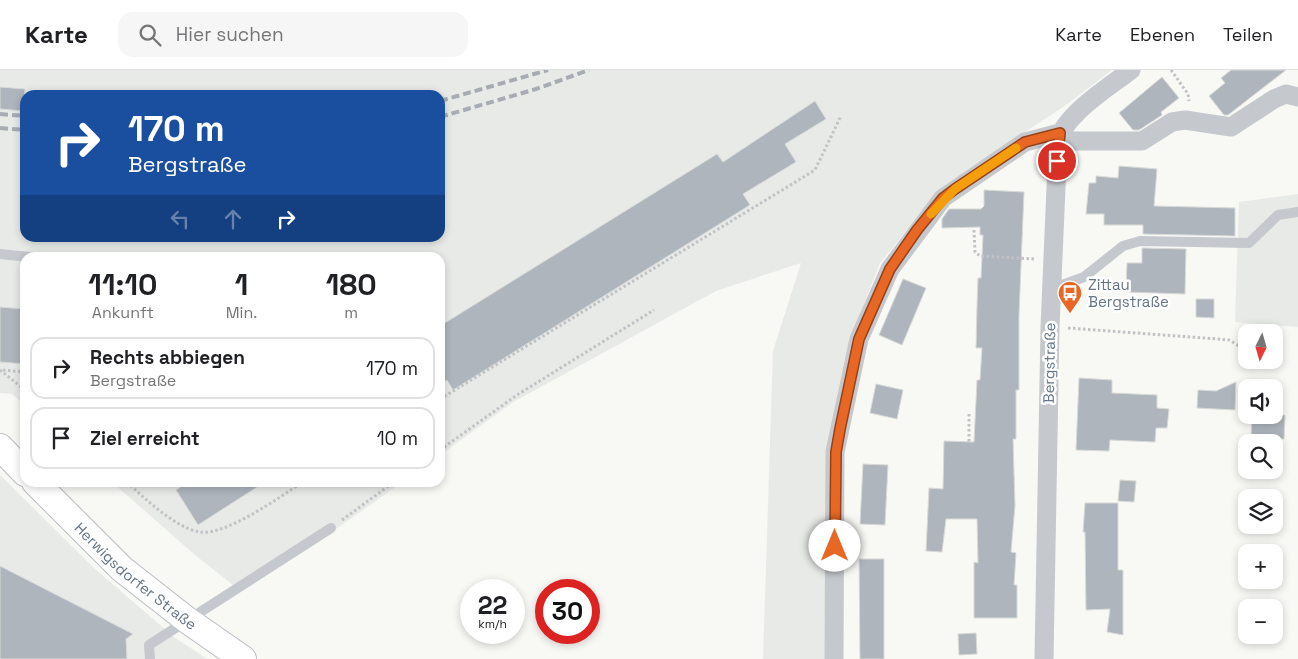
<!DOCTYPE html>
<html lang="de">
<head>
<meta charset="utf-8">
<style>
  :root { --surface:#fff; --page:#f6f6f6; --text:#202124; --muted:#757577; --line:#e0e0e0 }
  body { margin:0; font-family:"Space Grotesk",sans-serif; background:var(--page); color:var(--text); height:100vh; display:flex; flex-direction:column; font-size:19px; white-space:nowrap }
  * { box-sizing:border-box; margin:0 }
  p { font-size:16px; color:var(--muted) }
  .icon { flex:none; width:28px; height:28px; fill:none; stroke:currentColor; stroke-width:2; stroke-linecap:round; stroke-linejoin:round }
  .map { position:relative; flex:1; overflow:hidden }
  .side { position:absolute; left:20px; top:182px; width:425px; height:235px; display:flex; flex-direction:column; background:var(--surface); border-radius:15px; box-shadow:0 2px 8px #0003 }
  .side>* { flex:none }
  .banner { position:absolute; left:20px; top:20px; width:425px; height:152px; border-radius:15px; box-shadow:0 2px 8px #0003; background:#1a4fa0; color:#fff; overflow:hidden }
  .needle { width:32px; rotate:185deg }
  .fabs { position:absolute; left:1238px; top:254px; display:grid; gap:10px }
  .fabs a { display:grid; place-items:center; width:45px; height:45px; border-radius:10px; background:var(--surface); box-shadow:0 2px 8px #0003; font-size:25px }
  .speed { position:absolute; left:460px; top:509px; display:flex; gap:10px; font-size:25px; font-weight:700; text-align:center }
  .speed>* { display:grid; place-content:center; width:65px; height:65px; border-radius:50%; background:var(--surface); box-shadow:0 2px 8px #0003; line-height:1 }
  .speed small { font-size:12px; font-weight:400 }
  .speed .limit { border:8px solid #d22; background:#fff; color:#111 }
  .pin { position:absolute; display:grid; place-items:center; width:42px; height:42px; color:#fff; margin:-21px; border:2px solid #fff; border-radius:50%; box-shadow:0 1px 5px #0007 }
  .me { position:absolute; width:55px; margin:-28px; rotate:0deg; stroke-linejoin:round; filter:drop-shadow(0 0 4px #0008) }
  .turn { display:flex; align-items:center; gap:18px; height:105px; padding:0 25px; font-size:22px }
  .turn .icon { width:65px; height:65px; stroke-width:2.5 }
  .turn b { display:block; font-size:35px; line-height:42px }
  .lanes { display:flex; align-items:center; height:48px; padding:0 25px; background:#0003; justify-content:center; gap:25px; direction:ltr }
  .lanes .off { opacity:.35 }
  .eta { display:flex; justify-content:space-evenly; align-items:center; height:85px; text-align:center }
  .eta b { font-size:30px; font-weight:700; line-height:35px }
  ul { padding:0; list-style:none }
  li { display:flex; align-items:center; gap:15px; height:62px; margin:0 10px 8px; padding:0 15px; border:2px solid var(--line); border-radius:15px }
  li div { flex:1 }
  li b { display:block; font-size:19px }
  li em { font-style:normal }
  header { display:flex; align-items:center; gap:30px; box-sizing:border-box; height:70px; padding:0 25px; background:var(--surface); border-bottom:1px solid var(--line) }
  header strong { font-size:24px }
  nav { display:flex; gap:28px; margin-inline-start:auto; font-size:18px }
  .search { width:350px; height:45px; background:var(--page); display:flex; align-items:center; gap:12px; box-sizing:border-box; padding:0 18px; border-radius:15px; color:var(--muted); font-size:19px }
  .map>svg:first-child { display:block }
  .built { fill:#e8eae8; fill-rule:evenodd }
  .building { fill:#aeb5bc; stroke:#d9dad7 }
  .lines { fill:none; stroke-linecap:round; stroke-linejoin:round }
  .secondary-casing { stroke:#babec3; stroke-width:28 }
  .path { stroke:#c1c2c5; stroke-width:3; stroke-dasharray:2.5 2.5; stroke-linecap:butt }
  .lane { stroke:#c5c8cc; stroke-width:10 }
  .street { stroke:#c5c8cc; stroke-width:19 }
  .secondary { stroke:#fff; stroke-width:26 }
  .rail { stroke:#a7acb3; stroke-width:4; stroke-dasharray:8 4; stroke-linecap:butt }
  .route-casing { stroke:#974318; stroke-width:12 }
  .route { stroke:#e86725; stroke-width:9 }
  .slow { stroke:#f59e0b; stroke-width:9 }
  .labels { text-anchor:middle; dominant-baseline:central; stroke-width:5; stroke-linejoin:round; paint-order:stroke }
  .poi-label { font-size:15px; fill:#667587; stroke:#fff; text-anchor:start }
  .street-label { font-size:15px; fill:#667587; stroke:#fff }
</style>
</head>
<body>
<header>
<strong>Karte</strong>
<div class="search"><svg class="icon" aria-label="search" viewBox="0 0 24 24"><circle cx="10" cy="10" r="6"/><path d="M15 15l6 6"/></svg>Hier suchen</div>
<nav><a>Karte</a><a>Ebenen</a><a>Teilen</a></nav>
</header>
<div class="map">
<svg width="1298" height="589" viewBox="0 0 1298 589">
  <rect width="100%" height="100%" fill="#f8f8f5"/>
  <path class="built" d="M0,0h1112l-46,35 -124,82 -62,76 -28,71 -24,117 4,208h-69l10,-308 28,-88 -85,28 -201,110 -75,54v-197h-415v147l-13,-11 -12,-1zM25,25h415v143h-415z
    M1298,124v133l-63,-5 4,-120z
    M0,405l94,93 80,69 33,22h-207z
    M113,413h288l-82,58 -86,44 -38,-30z"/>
  <path class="building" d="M1231,0h55l-58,45h-4l-15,-19 16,-13 -4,-5z
    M1162,7l17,21 -18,14 1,3 -23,15h-6l-14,-17z
    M0,17l25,2 -2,22 -23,-2z
    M815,31l11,18 -41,25 11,18 -53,32 7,11 -297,185 -6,-10 -7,5v-59l277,-172 6,8z
    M1119,96l38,3 -3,37 81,2v28l-92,-2v-9h-39v-11h-18l3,-31h7v-7l22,2z
    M984,120l40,2 -5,123v75h-3v49h-3l2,67 -4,46 5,1 -2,32h3v33h-43v-56l4,1 -1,-44h-31l-4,33 -16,-1 3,-63 14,1 1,-48 30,1 3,-62h3l2,-32h-6l1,-42 1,-28h3l2,-43h-3v-8l-38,1v-9l7,-10h32l3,-3z
    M1142,178l44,1 -1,45 -59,-2 1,-29h15z
    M903,209l23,9 -24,57 -23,-10z
    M1196,229h18v19l-18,-1z
    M0,237l25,2v55l-25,-2z
    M1079,308l33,2v13l45,2v13l12,1 -2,19h-11l-1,14 -45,-2 -1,11 -33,-1z
    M1236,312l-1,28 -38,-2 1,-18 18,1z
    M876,314l27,6 -6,29 -27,-6z
    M1252,345h33l-1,24 -33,-1z
    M863,394l25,1 -3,60 -25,-1z
    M1120,410l16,1 -2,21 -16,-1z
    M188,412h77l-67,43 -22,-35z
    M1085,433h33v67h5v65l-16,-3 3,-23 -24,1 -1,-78h-2z
    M859,489h25v100h-24z
    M0,496l133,68 -7,5 1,20h-127z
    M976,563l1,21 -18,1 -1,-21z"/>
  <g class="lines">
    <defs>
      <g id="secondary">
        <path d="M0,377l25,26"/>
        <path id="s1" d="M35,412l87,87 65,51 56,39"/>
      </g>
    </defs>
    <use href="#secondary" class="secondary-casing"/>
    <path class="path" d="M1171,0l17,24 1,7
      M974,160l1,22 5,4 54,3
      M1068,258l150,11 11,1 17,10
      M1250,290l1,7
      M0,300l25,20
      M3,300l22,2
      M440,329l375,-229 26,-54
      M969,344v30
      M440,380l77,-55 137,-85
      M127,412c17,16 50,47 73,50 26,4 81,-36 103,-50
      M342,450l52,-38"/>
    <path class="lane" d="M0,184l39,4
      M1051,219l33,-12 39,-31 17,-5 109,2 29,-28 20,-3
      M150,589l-1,-14 182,-117"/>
    <path class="street" d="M1058,71h84l30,-19 13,-2 46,7 43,-28 12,-5 12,3
      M834,589l1,-207 24,-113 31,-70 53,-71 82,-56 35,-9
      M1044,589l6,-332 8,-186c7,-27 51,-54 73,-71"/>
    <use href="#secondary" class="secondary"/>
    <path class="rail" d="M440,31l108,-31
      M0,44l25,2
      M440,47l96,-28 53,-19
      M0,58l25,2"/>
  </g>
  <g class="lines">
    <defs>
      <path id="route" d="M835,476l1,-94 4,-23 19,-90 31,-70 27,-39 26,-32 12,-9 70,-47 35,-9 -3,28"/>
    </defs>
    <use href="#route" class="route-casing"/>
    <use href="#route" class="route"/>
    <path class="slow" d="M931,144l24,-25 61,-41"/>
  </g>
  <defs>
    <symbol id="bus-pin" viewBox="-11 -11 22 30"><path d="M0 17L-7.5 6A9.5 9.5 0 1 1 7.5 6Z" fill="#e86725" stroke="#fff"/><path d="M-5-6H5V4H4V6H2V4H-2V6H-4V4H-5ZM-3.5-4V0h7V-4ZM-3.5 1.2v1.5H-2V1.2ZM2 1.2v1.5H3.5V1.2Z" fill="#fff"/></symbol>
  </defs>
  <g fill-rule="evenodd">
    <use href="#bus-pin" x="1056" y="209" width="28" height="38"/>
  </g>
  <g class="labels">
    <g class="poi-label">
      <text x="1088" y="214">Zittau<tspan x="1088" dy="17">Bergstraße</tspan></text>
    </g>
    <g class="street-label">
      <text transform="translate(1049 293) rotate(-89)">Bergstraße</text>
      <text stroke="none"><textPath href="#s1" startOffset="138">Herwigsdorfer Straße</textPath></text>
    </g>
  </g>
</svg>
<div class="fabs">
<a><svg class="needle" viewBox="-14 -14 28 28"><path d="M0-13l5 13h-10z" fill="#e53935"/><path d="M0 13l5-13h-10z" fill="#757577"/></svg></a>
<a><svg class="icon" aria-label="sound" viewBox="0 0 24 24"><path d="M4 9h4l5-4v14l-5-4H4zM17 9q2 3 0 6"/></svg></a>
<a><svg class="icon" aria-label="search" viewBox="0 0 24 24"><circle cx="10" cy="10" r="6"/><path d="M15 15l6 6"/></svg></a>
<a><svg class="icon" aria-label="layers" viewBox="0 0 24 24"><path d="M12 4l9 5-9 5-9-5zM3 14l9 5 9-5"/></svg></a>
<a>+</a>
<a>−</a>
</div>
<div class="speed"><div>22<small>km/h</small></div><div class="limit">30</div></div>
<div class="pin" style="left:1057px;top:91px;background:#d93025"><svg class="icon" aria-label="arrive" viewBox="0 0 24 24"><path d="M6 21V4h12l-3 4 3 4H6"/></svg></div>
<svg class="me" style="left:835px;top:476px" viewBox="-20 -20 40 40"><circle r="19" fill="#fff"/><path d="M0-13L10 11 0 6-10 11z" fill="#e86725"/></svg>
<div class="banner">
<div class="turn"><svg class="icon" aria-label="right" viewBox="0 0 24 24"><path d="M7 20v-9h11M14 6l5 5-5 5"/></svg><div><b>170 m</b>Bergstraße</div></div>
<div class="lanes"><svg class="icon off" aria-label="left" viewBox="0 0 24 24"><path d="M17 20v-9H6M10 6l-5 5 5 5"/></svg><svg class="icon off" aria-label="ahead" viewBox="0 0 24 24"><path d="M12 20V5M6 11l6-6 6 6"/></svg><svg class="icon" aria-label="right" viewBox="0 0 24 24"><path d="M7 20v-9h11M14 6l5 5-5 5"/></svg></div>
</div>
<section class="side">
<div class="eta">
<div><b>11:10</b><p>Ankunft</p></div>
<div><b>1</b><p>Min.</p></div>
<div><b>180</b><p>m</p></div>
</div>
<ul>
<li><svg class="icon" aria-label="right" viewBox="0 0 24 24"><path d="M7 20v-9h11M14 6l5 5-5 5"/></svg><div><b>Rechts abbiegen</b><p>Bergstraße</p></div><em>170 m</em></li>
<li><svg class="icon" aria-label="arrive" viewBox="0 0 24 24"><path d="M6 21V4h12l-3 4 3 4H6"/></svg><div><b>Ziel erreicht</b></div><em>10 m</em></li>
</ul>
</section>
</div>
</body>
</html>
